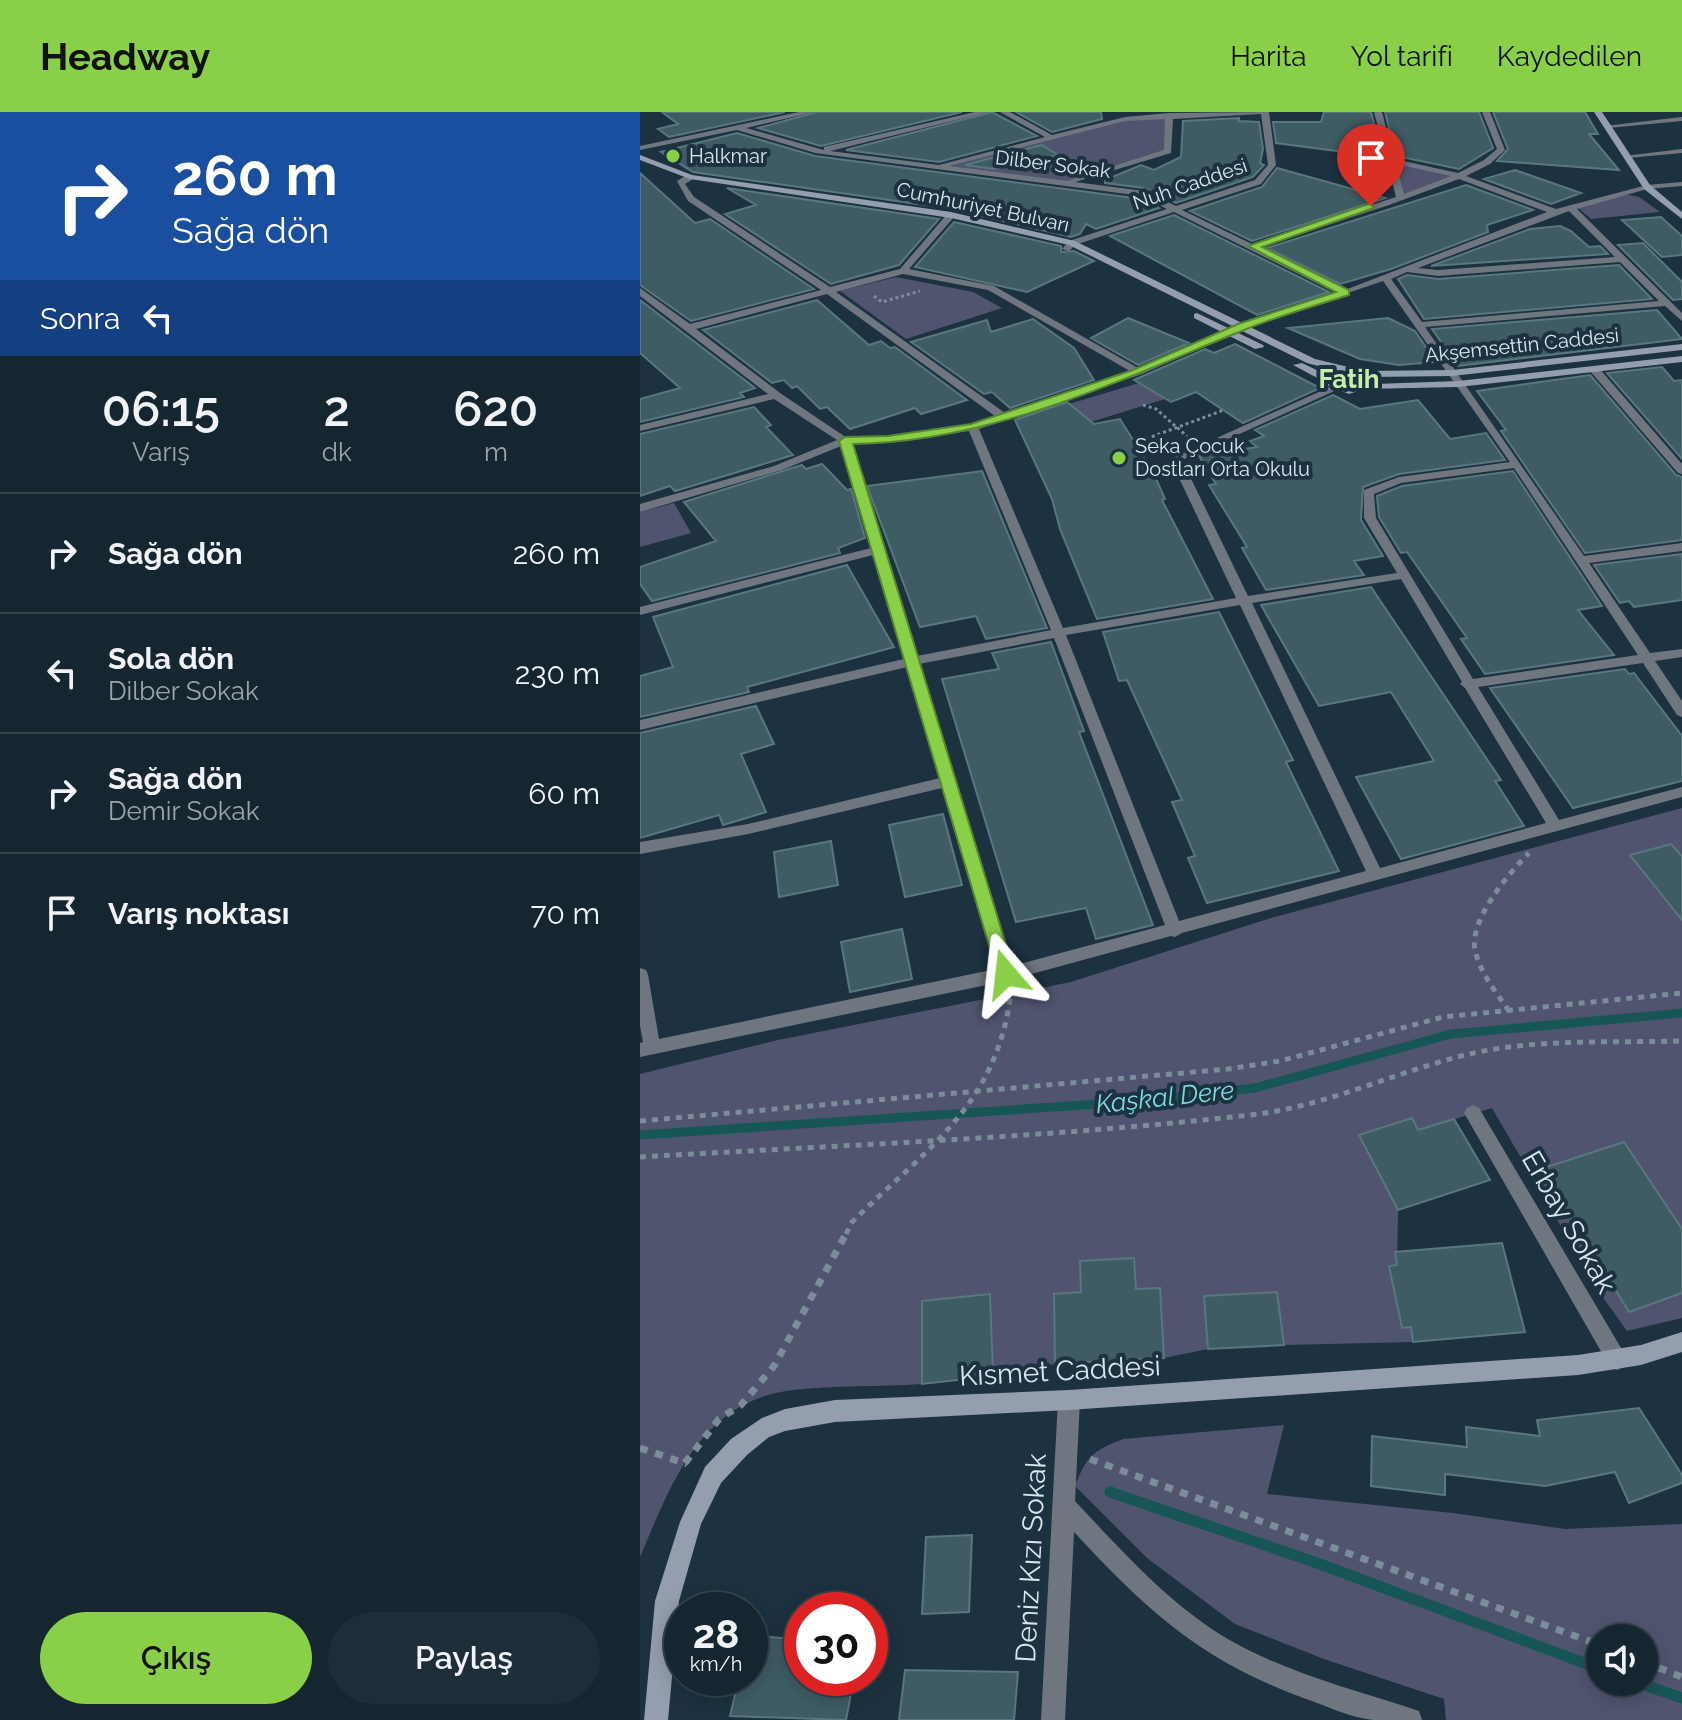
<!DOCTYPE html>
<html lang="tr">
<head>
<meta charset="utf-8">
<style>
  :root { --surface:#152630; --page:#1e2e38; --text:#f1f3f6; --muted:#9da5ab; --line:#34434c; --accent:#89cf48 }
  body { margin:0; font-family:Raleway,sans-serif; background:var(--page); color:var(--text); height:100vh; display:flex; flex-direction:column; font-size:30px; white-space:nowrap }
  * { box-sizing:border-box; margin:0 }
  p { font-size:26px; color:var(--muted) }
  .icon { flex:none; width:44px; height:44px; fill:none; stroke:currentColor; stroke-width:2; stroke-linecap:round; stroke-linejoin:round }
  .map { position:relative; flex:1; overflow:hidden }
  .panel { display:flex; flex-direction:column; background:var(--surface); width:640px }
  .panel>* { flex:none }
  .guide { background:#1a4fa0; color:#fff; overflow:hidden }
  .controls { position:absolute; left:946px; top:1512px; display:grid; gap:16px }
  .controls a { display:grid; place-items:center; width:72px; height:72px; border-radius:50%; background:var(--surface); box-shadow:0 4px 20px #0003,0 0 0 2px var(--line); font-size:40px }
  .speed { position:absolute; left:24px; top:1480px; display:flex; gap:16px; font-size:40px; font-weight:700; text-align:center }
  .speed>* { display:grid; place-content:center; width:104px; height:104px; border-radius:50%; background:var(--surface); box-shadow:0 4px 20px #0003,0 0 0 2px var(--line); line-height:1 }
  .speed small { font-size:20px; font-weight:400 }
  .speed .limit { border:12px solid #d22; background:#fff; color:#111 }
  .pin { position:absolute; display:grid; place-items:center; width:68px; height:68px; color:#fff; margin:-82px -34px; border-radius:50% 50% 50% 0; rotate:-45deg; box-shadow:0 0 8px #0007 }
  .pin .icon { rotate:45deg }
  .me { position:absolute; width:88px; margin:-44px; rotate:343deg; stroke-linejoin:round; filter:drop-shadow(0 0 6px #0008) }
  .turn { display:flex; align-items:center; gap:28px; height:168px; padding:0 40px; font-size:36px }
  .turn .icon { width:104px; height:104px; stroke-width:2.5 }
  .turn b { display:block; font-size:56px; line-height:68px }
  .then { display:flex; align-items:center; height:76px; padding:0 40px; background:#0003; gap:16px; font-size:30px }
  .eta { display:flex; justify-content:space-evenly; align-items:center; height:136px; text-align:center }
  .eta b { font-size:48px; font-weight:600; line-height:56px }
  .cta { display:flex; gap:16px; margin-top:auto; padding:16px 40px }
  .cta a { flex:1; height:92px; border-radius:48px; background:var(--accent); color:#111; font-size:32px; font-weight:600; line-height:92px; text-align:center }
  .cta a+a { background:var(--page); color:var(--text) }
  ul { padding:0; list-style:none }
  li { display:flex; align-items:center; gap:24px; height:120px; padding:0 40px; border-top:2px solid var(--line) }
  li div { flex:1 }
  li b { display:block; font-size:30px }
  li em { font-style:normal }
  header { display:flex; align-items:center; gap:48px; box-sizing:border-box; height:112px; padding:0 40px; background:var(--accent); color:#111 }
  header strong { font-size:38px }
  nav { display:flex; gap:44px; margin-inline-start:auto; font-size:28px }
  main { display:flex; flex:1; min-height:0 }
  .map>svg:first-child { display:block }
  .green { fill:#51546f; fill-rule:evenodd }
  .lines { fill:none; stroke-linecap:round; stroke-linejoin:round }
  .stream-far1 { stroke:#175657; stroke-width:9 }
  .stream { stroke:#175657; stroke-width:11 }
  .building { fill:#3f5c64; stroke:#59777f; stroke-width:2 }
  .path-far2 { stroke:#7b8d98; stroke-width:3; stroke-dasharray:3 3; stroke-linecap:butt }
  .path-far1 { stroke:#7b8d98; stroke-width:5; stroke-dasharray:6 6; stroke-linecap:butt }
  .path { stroke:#7b8d98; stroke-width:7; stroke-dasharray:8 8; stroke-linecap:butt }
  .street { fill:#707680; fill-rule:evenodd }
  .secondary { fill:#949eae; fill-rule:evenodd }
  .route { fill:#89cf48; stroke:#59872f; stroke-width:2 }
  .poi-dot { fill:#89cf48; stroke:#1c3240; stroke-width:3 }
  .labels { text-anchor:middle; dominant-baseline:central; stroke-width:8; stroke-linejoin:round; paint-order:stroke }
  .far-poi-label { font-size:20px; fill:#d9e6ef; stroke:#1c3240; text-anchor:start }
  .far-street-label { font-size:20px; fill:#d9e6ef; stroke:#1c3240 }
  .far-district-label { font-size:26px; font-weight:bold; fill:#c6eea9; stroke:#1c3240 }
  .water-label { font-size:26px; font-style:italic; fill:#7cdddd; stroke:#1c3240 }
  .near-street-label { font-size:28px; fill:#d9e6ef; stroke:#1c3240 }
</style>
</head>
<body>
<header>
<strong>Headway</strong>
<nav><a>Harita</a><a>Yol tarifi</a><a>Kaydedilen</a></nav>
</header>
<main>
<section class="panel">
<div class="guide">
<div class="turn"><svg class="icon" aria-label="right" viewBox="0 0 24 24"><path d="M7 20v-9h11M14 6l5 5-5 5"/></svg><div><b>260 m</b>Sağa dön</div></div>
<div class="then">Sonra<svg class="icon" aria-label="left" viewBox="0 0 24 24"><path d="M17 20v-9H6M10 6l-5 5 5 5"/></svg></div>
</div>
<div class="eta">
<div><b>06:15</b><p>Varış</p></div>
<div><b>2</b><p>dk</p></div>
<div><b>620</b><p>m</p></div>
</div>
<ul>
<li><svg class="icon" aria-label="right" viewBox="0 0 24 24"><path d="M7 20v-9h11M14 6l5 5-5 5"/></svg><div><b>Sağa dön</b></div><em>260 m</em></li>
<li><svg class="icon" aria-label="left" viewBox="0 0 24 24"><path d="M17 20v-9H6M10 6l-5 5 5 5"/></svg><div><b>Sola dön</b><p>Dilber Sokak</p></div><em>230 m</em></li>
<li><svg class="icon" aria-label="right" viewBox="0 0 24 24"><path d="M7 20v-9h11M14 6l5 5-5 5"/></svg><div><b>Sağa dön</b><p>Demir Sokak</p></div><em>60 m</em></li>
<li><svg class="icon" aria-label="arrive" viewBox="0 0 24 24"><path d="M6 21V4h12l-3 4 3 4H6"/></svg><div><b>Varış noktası</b></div><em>70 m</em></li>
</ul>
<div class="cta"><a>Çıkış</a><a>Paylaş</a></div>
</section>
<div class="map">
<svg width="1042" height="1608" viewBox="0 0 1042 1608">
  <rect width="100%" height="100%" fill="#1c3240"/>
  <path class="green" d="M529,3l-1,36 -107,32 -125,-16 189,-48z
    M748,48l72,16 -60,20z
    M985,82l14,3 21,15 -69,7 -14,-12z
    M256,165l77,15 29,16 -96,31 -66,-48z
    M499,271l26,16 -87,27 -9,-22z
    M34,391l17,30 -51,14v-35z
    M1042,696v510l-55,13 -28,-39 -107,-184 -74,22 -7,-12 -52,17 39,75 -1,55 -7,1 12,61h9l2,15 -129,3 -80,-49 4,53 -44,9 -4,-70 -24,1 -2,-31 -54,3 1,31 -27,2 1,70 -62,12 -3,-81 -67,6 -1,83c-43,3 -87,1 -129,6 -92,11 -121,92 -153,167v-483l138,-34 293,-58 200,-64z
    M644,1313l-17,69 186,19 112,16 117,-5v196h-236l-2,-21 -120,-40 -89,-35 -88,-66 -72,-72c12,-30 17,-35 48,-47zM960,1526h44v44h-44z"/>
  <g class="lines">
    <path class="stream-far1" d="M0,1023l488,-33 127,-14 196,-54 231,-21"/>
    <path class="stream" d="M470,1380l210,72 280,105
      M996,1570l46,16"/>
  </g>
  <path class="building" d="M22,0h123l-116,25 -11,-8 20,-5z
    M177,0h145l-141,34 -63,-18z
    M352,0l45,24 -98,26 -93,-12z
    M376,0h85l1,7 -50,13z
    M684,0h47l12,45 -107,-14 -3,-21h48z
    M745,0h94l14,36 -34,21 -63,-13z
    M853,0h92l13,22h-9l30,36 -122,-9 11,-12z
    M599,6v3l20,1 4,27 -3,14 4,2 -11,12 -77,26 -32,-15 -39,-5v-3l36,-15 13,5 27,-13 2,-36z
    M97,21l78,23 326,43 18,9 -63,21 -10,-5 -6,10 -9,3 -119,-28 -259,-37 -32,-20z
    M402,33l16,10 -63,14 -30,-4z
    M637,56l108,30 -133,43 -62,-30 72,-24z
    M875,58l66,23 -30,11 -67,-25z
    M0,61l55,50 15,-4 104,70 -123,32 -51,-36z
    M826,73l67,25 -46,15 1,7 -97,37 -51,15 -73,-36z
    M87,76l212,31 -40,46 -68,19 -106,-70 31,-9z
    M534,103l155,77 -72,23 -147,-79z
    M1021,105l21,19v19l-20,2 -40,-37z
    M314,110l107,24v6l13,-1 20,10 -67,31 -112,-25z
    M920,114l11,5 18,16 11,-1 8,8 -177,12 99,-37z
    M1003,131l39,39v17l-9,1 -55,-55z
    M979,153l33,34 -228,20 -26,-40 9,-4 31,4z
    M0,188l115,88 -15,5 4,4 -104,25v-23l40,-11 -40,-35z
    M177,188l52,45 12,-4 9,7 5,-1 72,53 -46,14 -6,-6 -65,21 -23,-22 -7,2 -23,-23 -5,2 -8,-8 -12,3 -69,-53z
    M1017,198l25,29 -224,27 -26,-37z
    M488,206l61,25 -51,22 -47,-27z
    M748,206l27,13 21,31 -37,3 -39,-6 -72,-31z
    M393,207l41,29 20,32 -84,28 -18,-16 -8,2 -73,-52 76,-22 4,12z
    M595,232l85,44 -77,35 -47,-31 -25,10 -37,-22 71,-31 9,4z
    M1022,255l12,14 8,-1v79l-75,-86z
    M950,263l86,100 6,2v63l-97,13 -84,-122 5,-1 -29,-39z
    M693,283l27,14 58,-9 32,39 36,-6 19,27 -106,14 -36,13 -2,33 22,36 -29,5 10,14 -98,15 -24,-42 5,-1 -38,-62 7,-1 -17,-28 58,-9 -7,-6 14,-5 -9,-6z
    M427,290l27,22 26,-5 33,53 12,27 -3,1 51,99 -116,20 -37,-90 -8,-30 -37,-79z
    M114,295l17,18 -5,2 27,28 -118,36 -5,-5 -30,10v-62z
    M182,352l25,26 4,-1 14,49 -27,10 2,5 -188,48 -12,-17v-17l76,-26 -32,-39 118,-37 4,4z
    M342,359l65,157 -61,11 -10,-23 -56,11 -53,-141z
    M873,359l89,135 -24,4 36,45 -129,19 -24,-35 6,-1 -60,-86 -6,1 -22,-36 -2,-21 25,-10z
    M1042,442v46l-48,7 -5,-6 -9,2 -26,-38z
    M207,453l47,82 -147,40 2,5 -109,25v-41l33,-9 -20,-50z
    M731,475l130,193 -6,1 29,45 -123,33 -45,-82 78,-16 -43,-69 -72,14 -58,-101z
    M579,500l74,148 -7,2 53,109 -132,32 -19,-45 7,-2 -23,-54 10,-2 -55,-120 -8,1 -16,-49z
    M411,530l33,89 -5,1 74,193 -57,14 -10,-31 -70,14 -74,-243 57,-10 -7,-16z
    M985,557l4,5 5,-1 48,63v45l-109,27 -83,-120z
    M116,594l18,38 -33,10 25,58 -43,13 -4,-10 -79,23v-105z
    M303,702l19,71 -57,12 -16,-72z
    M191,729l7,44 -59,12 -5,-45z
    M1031,732l11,12v64l-52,-65z
    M262,817l10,50 -62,13 -9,-50z
    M772,1006l6,12 36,-11 36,61 -92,30 -39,-75z
    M984,1030l58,87v64l-53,19 -88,-143z
    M862,1131l23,89 -112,10 -2,-15 -9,1 -13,-62 8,-1 -2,-13z
    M494,1146l2,31 24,-1 4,70 -109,6 -1,-70 27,-2 -1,-31z
    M637,1180l7,53 -76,4 -4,-53z
    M350,1182l3,82 -71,8v-83z
    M999,1296l43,67v8l-53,20 -14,-31 -70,14 -100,-12v21l-74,-9 1,-50 95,11 -1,-20 74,9 -3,-16z
    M332,1423l-3,77 -47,2 4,-77z
    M110,1523l52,5v38h52l-8,42 -116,-4 9,-38h11z
    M265,1558l113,2 -4,48h-115z"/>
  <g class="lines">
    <path class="path-far2" d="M234,184l8,6 38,-11
      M503,293l13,4 33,29
      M495,331l89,-33"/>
    <path class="path-far1" d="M869,899c-13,-19 -29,-38 -34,-61 -6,-30 34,-77 54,-97
      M0,1009l588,-52 52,-8 163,-44 239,-24
      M0,1045c203,-12 407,-19 610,-42 74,-8 143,-42 215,-60 70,-17 146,-12 217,-14
      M206,1122l6,-12c75,-74 146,-117 159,-231"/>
    <path class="path" d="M0,1336l47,16
      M450,1347l510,186
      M45,1351l34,-44 22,-14 33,-39 73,-134
      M1004,1550l38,15"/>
    <path class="street" d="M159,0h15l-68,16 78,22v-3l151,-35h14l-159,39 109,14 106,-28 -45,-25h10l42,23 73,-18 44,-4 100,-1 7,53 -15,19 -79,26 70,34 144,-47 -9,-35 -3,-2 2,-2 -12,-46h8l12,47 64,14 26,-13 13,-11 -15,-37h8l15,38 -15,14 -24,12 90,33 91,-24 35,-3v4l-35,3 -70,20 105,104v8l-17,-15 -240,21 159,229 98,-13v8l-93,12 61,90 32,-4v8l-27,4 27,40v16l-5,-2 -34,-52 -165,24 81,133 123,-33v10l-500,136 -7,4 -4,-1 -165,45 -366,76v-14l3,-1 -3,-16v-58l6,2 2,5 11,64 337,-70 -54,-181 -194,46 -108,20v-12l108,-18 192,-46 -33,-111 -267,63v-10l264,-61 -31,-104 -233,60v-8l231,-59 -30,-102 -59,24 -142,42v-8l134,-38 63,-26 -63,-41 -134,32v-6l128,-31 -128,-98v-8l50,36 131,-34 -133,-89 -11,-20 10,-6h6v4l-8,5 9,13 136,90 70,-18 48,-56h6v4l-45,52 85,17 144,82 101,-44 98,-31 -163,-81 -99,33 -6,6 -7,-2 7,-8 98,-32 -25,-13 -327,-43 -78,-23 -97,20v-4zM621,2l7,51 -13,15 -79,26 -32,-15 -69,-9 96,-29 2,-34zM525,7l-1,31 -97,31 -118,-15 176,-45zM756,52l55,12 -47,18zM819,67l88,33 -202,78 -86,-43 130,-42zM929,99l46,46 -177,13 -20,-2zM980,150l39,39 -237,21 -31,-43 16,-7 31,4zM263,162l85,16 142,81 -125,42 -169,-121zM743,169l127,181 -111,15 -35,13v28l33,55 -149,23 -66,-136 159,-72 -9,-2 -162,73 66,139 -173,30 -84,-199 163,-55 103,-46zM187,182l168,122 -24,8 -83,13 -41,1 -67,-45 -84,-64zM329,319l82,199 -134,26 -66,-212 37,-1zM874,356l124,187 -165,24 -97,-161 -2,-24 27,-11zM761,467l61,103 -2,2 5,4 81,135 -166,45 -128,-265zM600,493l126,266 -187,50 -113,-286zM414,526l111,287 -153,41 -93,-302z
      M1042,5v4l-74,7 -4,-2z
      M1042,37v4l-54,5 -4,-2z
      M950,255h8l84,97v10l-4,-1 -88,-102z
      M833,993l6,3 145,245 3,7 -3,7 -7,3 -7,-3 -143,-249 -3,-5 3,-5z
      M429,1278l7,3 4,7 -5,101c46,49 93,102 151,137 57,33 121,50 184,70l9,3 3,9c-16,0 -33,0 -49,0 -21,-2 -44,-13 -64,-20 -106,-38 -160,-87 -235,-168l-9,188h-24l17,-320 4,-7z"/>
    <path class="secondary" d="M954,0h8l48,73 32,27v7l-38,-30z
      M0,43l52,20 259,37 124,29 240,118 50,12 87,-1 230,-26v6l-230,26 -80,1 3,7 83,-3 224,-25v6l-224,25 -94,2 -15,5 -25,-10 -1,-3 -30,-16 9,-2 25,12 6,-5 -26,-7 -238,-118 -118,-27 -261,-39 -50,-19zM710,261l11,3 3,7 -15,4 -15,-6 3,-6z
      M557,201l66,32 1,2 -9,2 -61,-31v-4z
      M1042,1220v20l-41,13 -63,10 -509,35 -234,12 -50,9 -16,6 -22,18 -26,28 -20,41 -22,77 -11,119h-24l11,-119 25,-79 25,-55 26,-28 31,-21 23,-9 50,-9 234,-10 509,-35 63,-10z"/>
  </g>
  <path class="route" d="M731,91l3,5 -112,39 87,43v5c-35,11 -71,21 -105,35 -127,51 -252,112 -391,114l162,530 -9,8 -7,-3 -160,-538 6,-4 43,-1 83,-12 162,-54 105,-46 98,-32 -88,-46z"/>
  <g class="poi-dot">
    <circle cx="33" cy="44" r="8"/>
    <circle cx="479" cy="346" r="8"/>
  </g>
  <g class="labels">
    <g class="far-poi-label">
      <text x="49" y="44">Halkmar</text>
      <text x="495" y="334">Seka Çocuk<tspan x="495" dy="23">Dostları Orta Okulu</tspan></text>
    </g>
    <g class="far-street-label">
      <text transform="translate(413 52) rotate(7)">Dilber Sokak</text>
      <text transform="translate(550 72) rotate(-19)">Nuh Caddesi</text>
      <text transform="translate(343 95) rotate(12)">Cumhuriyet Bulvarı</text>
      <text transform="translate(882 233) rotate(-6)">Akşemsettin Caddesi</text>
    </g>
    <g class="far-district-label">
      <text x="709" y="267">Fatih</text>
    </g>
    <g class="water-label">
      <text transform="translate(525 985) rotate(-6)">Kaşkal Dere</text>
    </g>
    <g class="near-street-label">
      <text transform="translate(929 1110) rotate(60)">Erbay Sokak</text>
      <text transform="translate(420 1259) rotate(-3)">Kısmet Caddesi</text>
      <text transform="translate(391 1446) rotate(-87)">Deniz Kızı Sokak</text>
    </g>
  </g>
</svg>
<div class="controls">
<a><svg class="icon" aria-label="sound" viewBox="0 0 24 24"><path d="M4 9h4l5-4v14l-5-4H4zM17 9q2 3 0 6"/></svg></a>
</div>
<div class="speed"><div>28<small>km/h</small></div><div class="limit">30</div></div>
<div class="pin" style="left:731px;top:94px;background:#d93025"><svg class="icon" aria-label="arrive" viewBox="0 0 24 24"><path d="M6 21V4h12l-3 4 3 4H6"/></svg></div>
<svg class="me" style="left:366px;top:862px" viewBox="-20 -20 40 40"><path d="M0-17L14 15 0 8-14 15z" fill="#89cf48" stroke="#fff" stroke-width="4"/></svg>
</div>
</main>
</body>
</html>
